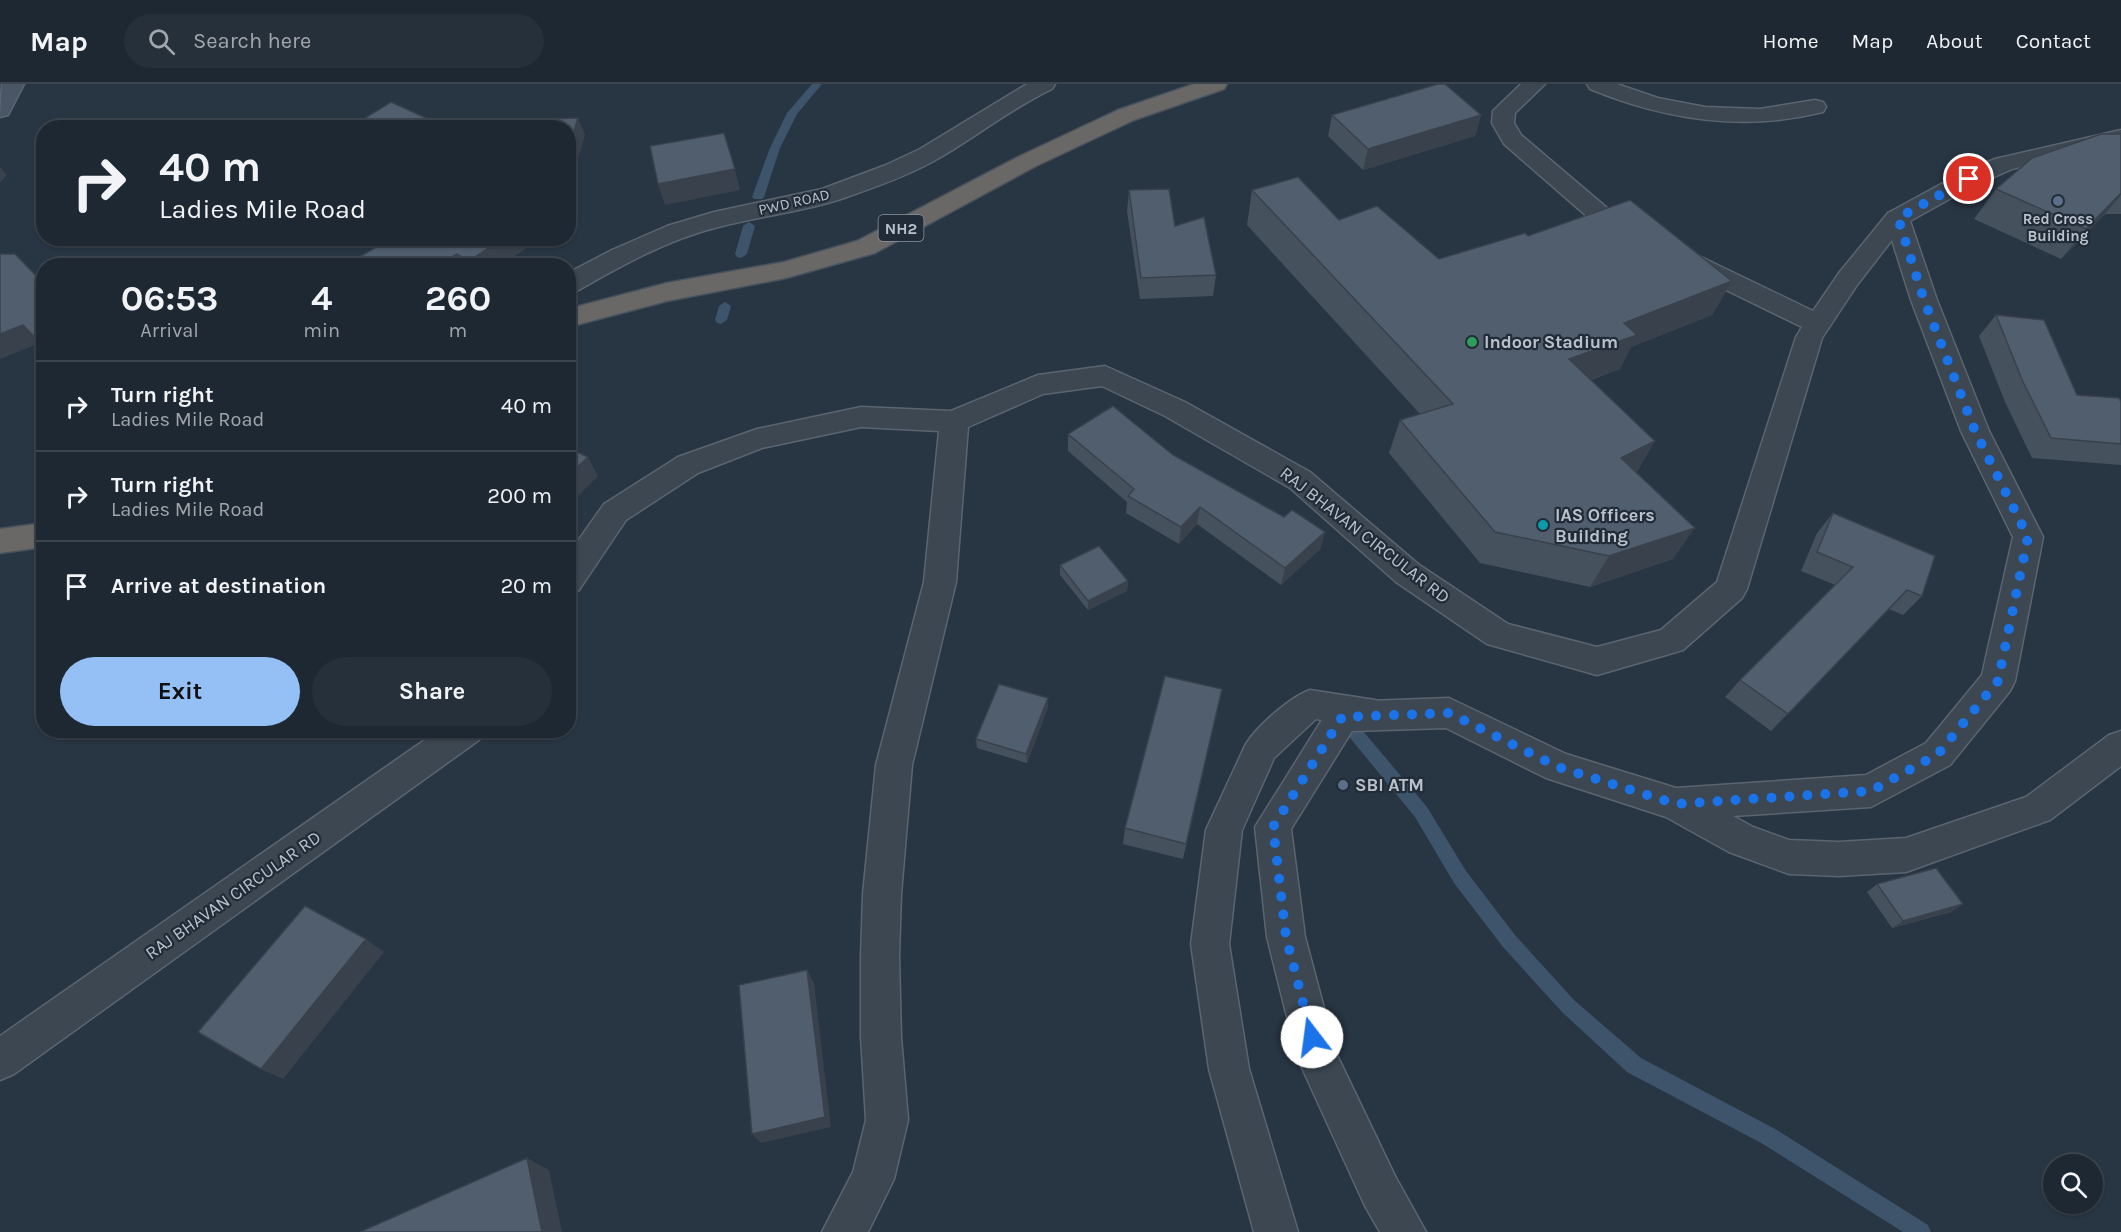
<!DOCTYPE html>
<html lang="en">
<head>
<meta charset="utf-8">
<style>
  :root { --surface:#1e2832; --page:#26303a; --text:#f1f3f6; --muted:#a1a6ac; --line:#3c444d; --accent:#95c0f6 }
  body { margin:0; font-family:Karla,sans-serif; background:var(--page); color:var(--text); height:100vh; display:flex; flex-direction:column; font-size:22px; white-space:nowrap }
  * { box-sizing:border-box; margin:0 }
  p { font-size:20px; color:var(--muted) }
  .icon { flex:none; width:33px; height:33px; fill:none; stroke:currentColor; stroke-width:2; stroke-linecap:round; stroke-linejoin:round }
  .map { position:relative; flex:1; overflow:hidden }
  .drawer { position:absolute; left:36px; top:174px; width:540px; height:480px; display:flex; flex-direction:column; background:var(--surface); border-radius:24px; box-shadow:0 2px 4px #0004,0 0 0 2px var(--line) }
  .drawer>* { flex:none }
  .top-card { position:absolute; left:36px; top:36px; width:540px; height:126px; border-radius:24px; box-shadow:0 2px 4px #0004,0 0 0 2px var(--line); background:#1e2832; color:var(--text); overflow:hidden }
  .fabs { position:absolute; left:2043px; top:1070px; display:grid; gap:12px }
  .fabs a { display:grid; place-items:center; width:60px; height:60px; border-radius:50%; background:var(--surface); box-shadow:0 2px 4px #0004,0 0 0 2px var(--line); font-size:30px }
  .pin { position:absolute; display:grid; place-items:center; width:51px; height:51px; color:#fff; margin:-26px; border:3px solid #fff; border-radius:50%; box-shadow:0 2px 6px #0007 }
  .me { position:absolute; width:66px; margin:-33px; rotate:345deg; stroke-linejoin:round; filter:drop-shadow(0 0 4px #0008) }
  .turn { display:flex; align-items:center; gap:21px; height:126px; padding:0 24px; font-size:27px }
  .turn .icon { width:78px; height:78px; stroke-width:2.5 }
  .turn b { display:block; font-size:42px; line-height:51px }
  .eta { display:flex; justify-content:space-evenly; align-items:center; height:102px; text-align:center }
  .eta b { font-size:36px; font-weight:700; line-height:42px }
  .primary-button { display:flex; gap:12px; margin-top:auto; padding:12px 24px }
  .primary-button a { flex:1; height:69px; border-radius:36px; background:var(--accent); color:#111; font-size:24px; font-weight:700; line-height:69px; text-align:center }
  .primary-button a+a { background:var(--page); color:var(--text) }
  ul { padding:0; list-style:none }
  li { display:flex; align-items:center; gap:18px; height:90px; padding:0 24px; border-top:2px solid var(--line) }
  li div { flex:1 }
  li b { display:block; font-size:22px }
  li em { font-style:normal }
  header { display:flex; align-items:center; gap:36px; box-sizing:border-box; height:84px; padding:0 30px; background:var(--surface); border-bottom:2px solid var(--line) }
  header strong { font-size:28px }
  nav { display:flex; gap:33px; margin-inline-start:auto; font-size:21px }
  .search { width:420px; height:54px; background:var(--page); display:flex; align-items:center; gap:15px; box-sizing:border-box; padding:0 21px; border-radius:33px; color:var(--muted); font-size:22px }
  .map>svg:first-child { display:block }
  .lines { fill:none; stroke-linecap:round; stroke-linejoin:round }
  .stream { fill:#3e546b; fill-rule:evenodd }
  .minor-casing { stroke:#5a6570; stroke-width:3 }
  .tertiary-casing { stroke:#5a6570; stroke-width:3 }
  .secondary-casing { stroke:#5a6570; stroke-width:3 }
  .trunk-casing { stroke:#47525d; stroke-width:3 }
  .minor { fill:#3c4752; fill-rule:evenodd }
  .tertiary { fill:#3c4752; fill-rule:evenodd }
  .secondary { fill:#4a5665; fill-rule:evenodd }
  .trunk { fill:#696866; fill-rule:evenodd }
  .wall { fill:#46515e }
  .shaded-wall { fill:#39424c }
  .building { fill:#515e6d; stroke:#39424c; stroke-width:1.5 }
  .route { stroke:#1a73e8; stroke-width:10; stroke-dasharray:0 18 }
  .service-dot { fill:#5c6f8a; stroke:#212c38; stroke-width:2 }
  .leisure-dot { fill:#2e9e5b; stroke:#212c38; stroke-width:2 }
  .culture-dot { fill:#0f9aa8; stroke:#212c38; stroke-width:2 }
  .labels { text-anchor:middle; dominant-baseline:central; stroke-width:4.5; stroke-linejoin:round; paint-order:stroke }
  .far-street-label { font-size:15px; fill:#b9c2cc; stroke:#212c38 }
  .far-poi-label { font-size:15px; font-weight:bold; fill:#b9c2cc; stroke:#212c38 }
  .shield { fill:#212c38; stroke:#8b95a0; stroke-width:1.5 }
  .shield-label { font-size:16px; font-weight:bold; fill:#b9c2cc }
  .poi-label { font-size:18px; font-weight:bold; fill:#b9c2cc; stroke:#212c38; text-anchor:start }
  .street-label { font-size:18px; fill:#b9c2cc; stroke:#212c38 }
</style>
</head>
<body>
<header>
<strong>Map</strong>
<div class="search"><svg class="icon" aria-label="search" viewBox="0 0 24 24"><circle cx="10" cy="10" r="6"/><path d="M15 15l6 6"/></svg>Search here</div>
<nav><a>Home</a><a>Map</a><a>About</a><a>Contact</a></nav>
</header>
<div class="map">
<svg width="2121" height="1148" viewBox="0 0 2121 1148">
  <rect width="100%" height="100%" fill="#283543"/>
  <g class="lines">
    <path class="stream" d="M812,0h10l-25,30 -17,34 -16,49 -2,2h-8l-2,-2 18,-49 17,-35z
      M749,138l6,4 -8,28 -6,4 -4,-1 -2,-3 8,-28z
      M725,218l6,4 -4,14 -6,4 -4,-1 -2,-3 4,-14z
      M1342,626l5,2 80,95 39,64 49,64 59,65 67,58 136,72 151,95 3,7h-28l-140,-88 -136,-72 -65,-60 -59,-65 -49,-64 -39,-66 -78,-95 -3,-5 3,-5z"/>
    <defs>
      <path id="minor" d="M1521,0h24l-30,29 -1,10 7,12 86,73 38,21 4,6 -4,6 -9,2 -9,-2 -38,-23 -85,-74 -12,-21 1,-12z
        M1587,0h30l41,14 47,9 55,2 55,-9 8,2 3,5 -3,5c-80,20 -157,8 -233,-23z
        M1897,126l9,3 3,5 -52,67 -35,53 -75,251 -5,9 -59,52 -86,25 -110,-31 -91,-62 -106,-94 -125,-72 -63,-30 -59,8 -75,33 -12,155 -44,183 -11,129 -2,63 2,80 7,83 -14,59 -26,53h-46l31,-60 13,-52 -5,-83v-80l2,-63 13,-129 48,-183 15,-151 -78,-4 -99,21 -64,25 -72,47 -47,70 -11,3v-38l36,-51 74,-47 79,-28 104,-22 90,4 87,-36 67,-9 80,36 125,70 108,92 90,60 89,23 64,-17 56,-48 79,-245 6,-10 -121,-59 -4,-6 4,-6 9,-2 9,2 114,55 26,-38 49,-60z
        M1310,606l65,10 12,5 5,10 -5,10 -12,5 -59,-11 -42,39 -32,72 -13,114 20,125 49,163h-44l-45,-163 -18,-125 15,-114 38,-82c9,-19 46,-51 66,-58z
        M439,646h45l-5,10 -465,334 -14,6v-44z"/>
      <path id="tertiary" d="M1027,0h28l-3,5c-40,19 -75,47 -113,69 -26,15 -55,26 -84,36 -44,17 -91,21 -137,33 -51,13 -96,38 -141,64l-9,2v-20l44,-23 55,-24 47,-14 108,-23 64,-24 34,-16z
        M2121,46v14l-109,25 -39,17 -63,35 27,79 52,131 54,106 -28,144 -5,10 -60,74 -79,42 -138,9 20,11 36,13 50,2 67,-4 120,-41 83,-62 12,-4v35l-71,54 -144,52 -67,4 -50,-2 -60,-22 -63,-35 -120,-39 -100,-50 -94,3 -61,98 14,108 31,116 59,123 31,56h-46l-15,-26 -68,-149 -30,-120 -12,-110 75,-120 12,-5 107,-4 117,56 110,34 190,-13 60,-32 56,-68 31,-138 -52,-106 -50,-131 -26,-82 3,-5 68,-37 39,-17z"/>
      <path id="secondary" d="M2,0h22l-16,31 -8,2z"/>
      <path id="trunk" d="M1194,0h33l-3,5 -90,31 -98,46 -161,87 -89,25 -119,23 -99,26v-18l99,-26 117,-21 73,-21 163,-85 98,-46z
        M44,439v24l-44,6v-24z"/>
    </defs>
    <use href="#minor" class="minor-casing"/>
    <use href="#tertiary" class="tertiary-casing"/>
    <use href="#secondary" class="secondary-casing"/>
    <use href="#trunk" class="trunk-casing"/>
    <use href="#minor" class="minor"/>
    <use href="#tertiary" class="tertiary"/>
    <use href="#secondary" class="secondary"/>
    <use href="#trunk" class="trunk"/>
  </g>
  <path class="wall" d="M1332,31h149l-6,21 -112,34 -35,-34z
    M2121,50v80h-16l-44,45 -87,-40 22,-30z
    M1129,106l46,36 41,49 -3,21 -73,3 -13,-88z
    M1252,106l87,30 100,39 89,-23 204,45 -20,34 -81,32 -11,22 -29,11 45,93 37,86 -83,28 -110,-24 -91,-110 11,-33 20,-6 -173,-189z
    M531,161l-32,21h-155z
    M1996,231l81,80 44,7v63l-89,-7 -27,-56 -26,-66z
    M1068,350l105,21 111,62 41,15 -5,17 -39,36 -84,-61 -18,20 -53,-31 1,-11 -59,-51z
    M1833,429l89,83 -19,19 -14,-6 -118,122 -46,-34 15,-17 95,-95 -34,-14 16,-38z
    M1060,481l68,16 -1,10 -39,19 -28,-35z
    M1222,605l-39,170 -60,-15 2,-16z
    M1048,623l-21,56 -50,-15 -1,-9z
    M1877,800l86,20 -12,8 -59,16 -25,-36z"/>
  <path class="shaded-wall" d="M1481,31l-6,21 -112,34 5,-21z
    M578,34l7,17 -15,50 -2,-3v-32z
    M0,83l7,8 -7,8z
    M735,85l5,21 -75,15 -7,-21z
    M2121,109v2l-16,19 -44,45 25,-30z
    M504,154h24l3,7 -32,21h-28l-2,-5z
    M457,170l6,12h-27z
    M1732,197l-20,34 -81,32 -11,22 -66,24 15,-34 55,-36z
    M23,241l17,18 -40,16v-25z
    M1655,357l-19,33 -15,-16z
    M588,373l10,19 -30,30v-30z
    M1200,423l-3,17 -18,20 2,-17z
    M1695,444l-22,31 -83,28 19,-31z
    M1325,448l-5,17 -39,36 4,-17z
    M1128,497l-1,10 -39,19v-9z
    M1048,614v9l-21,56 -1,-9z
    M1963,820l-12,8 -59,16 11,-7z
    M366,855l18,13 -101,127 -22,-10z
    M807,886l7,13 17,144 -70,16 -9,-9z
    M527,1074l22,12 13,62h-20z"/>
  <path class="building" d="M1438,0h7l36,31 -113,34 -36,-34z
    M391,18l57,26h-99z
    M578,34l-10,32v-22h-86l3,-7z
    M724,49l11,36 -77,15 -8,-38z
    M2101,50h20v59l-35,36 -90,-40 36,-31z
    M1298,93l41,43 38,-14 62,53 86,-26 3,3 102,-36 102,81 -108,42 13,12 -68,24 86,82 -34,17 74,70 -86,28 -114,-24 -95,-112 53,-16 -201,-214z
    M1169,105l6,37 29,-9 12,58 -75,3 -12,-88z
    M392,154h112l-35,23 -12,-7 -21,12h-92z
    M0,170h15l29,30v63l-21,-22 -23,9z
    M1996,231l48,5 33,75 42,3 2,4v42l-70,-6 -28,-56z
    M1113,322l60,49 111,62 8,-7 33,22 -40,36 -85,-61 -19,20 -53,-31 6,-7 -66,-55z
    M568,364l20,9 -20,19z
    M1833,429l102,43 -13,40 -15,-6 -119,124 -48,-34 113,-113 -36,-15z
    M1099,462l29,35 -40,20 -28,-36z
    M1165,592l57,13 -36,155 -61,-16z
    M999,600l49,14 -22,56 -50,-15z
    M1936,784l27,36 -60,17 -26,-37z
    M305,822l61,33 -105,130 -63,-37z
    M807,886l18,147 -73,17 -13,-149z
    M527,1074l15,74h-182z"/>
  <g class="lines">
    <path class="route" d="M1312,953l-26,-100 -13,-110 69,-110 107,-4 109,54 118,37 195,-13 67,-37 60,-73 30,-144 -53,-106 -51,-131 -26,-82 71,-39"/>
  </g>
  <g class="service-dot">
    <circle cx="2058" cy="117" r="6"/>
    <circle cx="1343" cy="701" r="6"/>
  </g>
  <circle class="leisure-dot" cx="1472" cy="258" r="6"/>
  <circle class="culture-dot" cx="1543" cy="441" r="6"/>
  <g class="labels">
    <g class="far-street-label">
      <text transform="translate(794 118) rotate(-13)">PWD ROAD</text>
    </g>
    <g class="far-poi-label">
      <text x="2058" y="135">Red Cross<tspan x="2058" dy="17">Building</tspan></text>
    </g>
    <rect class="shield" x="878.5" y="131" width="45" height="26" rx="4.5"/>
    <g class="shield-label">
      <text x="901" y="144">NH2</text>
    </g>
    <g class="poi-label">
      <text x="1484" y="258">Indoor Stadium</text>
      <text x="1555" y="431">IAS Officers<tspan x="1555" dy="21">Building</tspan></text>
      <text x="1355" y="701">SBI ATM</text>
    </g>
    <g class="street-label">
      <text transform="translate(1365 451) rotate(38)">RAJ BHAVAN CIRCULAR RD</text>
      <text transform="translate(233 811) rotate(-35)">RAJ BHAVAN CIRCULAR RD</text>
    </g>
  </g>
</svg>
<div class="fabs">
<a><svg class="icon" aria-label="search" viewBox="0 0 24 24"><circle cx="10" cy="10" r="6"/><path d="M15 15l6 6"/></svg></a>
</div>
<div class="pin" style="left:1969px;top:95px;background:#d93025"><svg class="icon" aria-label="arrive" viewBox="0 0 24 24"><path d="M6 21V4h12l-3 4 3 4H6"/></svg></div>
<svg class="me" style="left:1312px;top:953px" viewBox="-20 -20 40 40"><circle r="19" fill="#fff"/><path d="M0-13L10 11 0 6-10 11z" fill="#1a73e8"/></svg>
<div class="top-card">
<div class="turn"><svg class="icon" aria-label="right" viewBox="0 0 24 24"><path d="M7 20v-9h11M14 6l5 5-5 5"/></svg><div><b>40 m</b>Ladies Mile Road</div></div>
</div>
<section class="drawer">
<div class="eta">
<div><b>06:53</b><p>Arrival</p></div>
<div><b>4</b><p>min</p></div>
<div><b>260</b><p>m</p></div>
</div>
<ul>
<li><svg class="icon" aria-label="right" viewBox="0 0 24 24"><path d="M7 20v-9h11M14 6l5 5-5 5"/></svg><div><b>Turn right</b><p>Ladies Mile Road</p></div><em>40 m</em></li>
<li><svg class="icon" aria-label="right" viewBox="0 0 24 24"><path d="M7 20v-9h11M14 6l5 5-5 5"/></svg><div><b>Turn right</b><p>Ladies Mile Road</p></div><em>200 m</em></li>
<li><svg class="icon" aria-label="arrive" viewBox="0 0 24 24"><path d="M6 21V4h12l-3 4 3 4H6"/></svg><div><b>Arrive at destination</b></div><em>20 m</em></li>
</ul>
<div class="primary-button"><a>Exit</a><a>Share</a></div>
</section>
</div>
</body>
</html>
